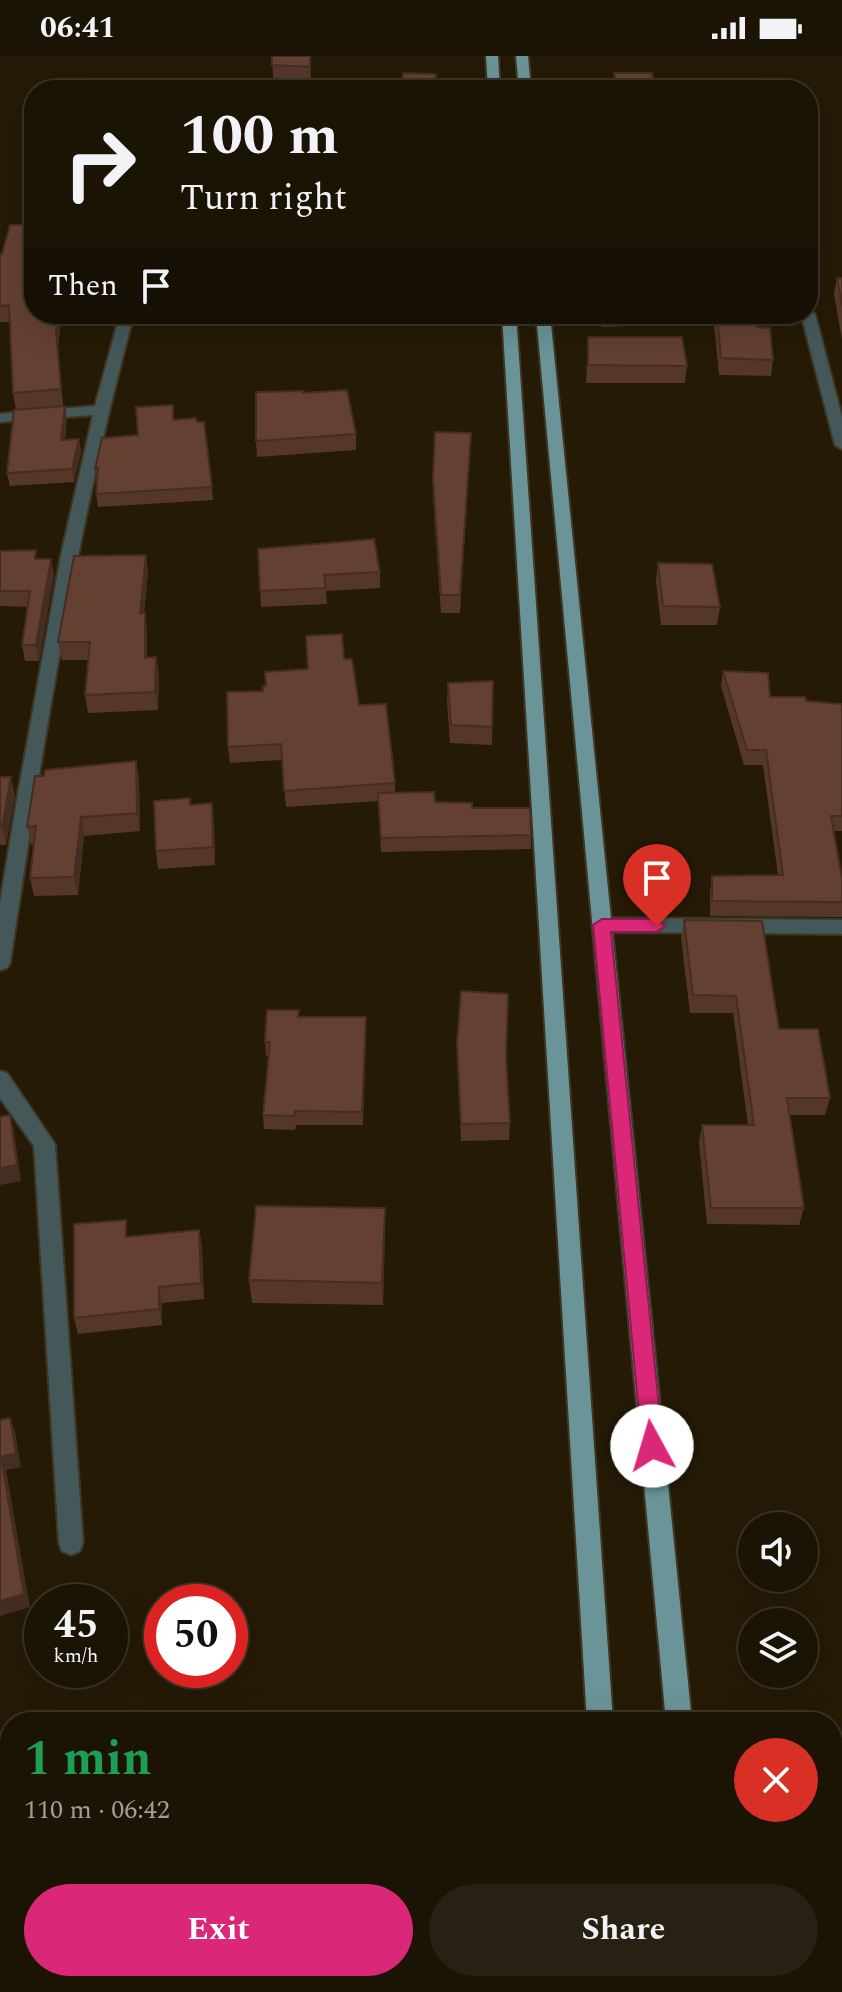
<!DOCTYPE html>
<html lang="en">
<head>
<meta charset="utf-8">
<style>
  :root { --surface:#1b1404; --page:#282113; --text:#f1f3f6; --muted:#a09e9a; --line:#393326; --accent:#db2777 }
  body { margin:0; font-family:Spectral,serif; background:var(--page); color:var(--text); height:100vh; display:flex; flex-direction:column; font-size:30px; white-space:nowrap }
  * { box-sizing:border-box; margin:0 }
  p { font-size:26px; color:var(--muted) }
  .icon { flex:none; width:44px; height:44px; fill:none; stroke:currentColor; stroke-width:2; stroke-linecap:round; stroke-linejoin:round }
  .map { position:relative; flex:1; overflow:hidden }
  .drawer { position:absolute; left:0px; top:1656px; width:842px; height:280px; display:flex; flex-direction:column; background:var(--surface); border-radius:32px 32px 0 0; box-shadow:0 8px 32px #0002,0 0 0 2px var(--line) }
  .drawer>* { flex:none }
  .hud { position:absolute; left:24px; top:24px; width:794px; height:244px; border-radius:32px; box-shadow:0 8px 32px #0002,0 0 0 2px var(--line); background:#1b1404; color:var(--text); overflow:hidden }
  .buttons { position:absolute; left:738px; top:1456px; display:grid; gap:16px }
  .buttons a { display:grid; place-items:center; width:80px; height:80px; border-radius:50%; background:var(--surface); box-shadow:0 8px 32px #0002,0 0 0 2px var(--line); font-size:40px }
  .speed { position:absolute; left:24px; top:1528px; display:flex; gap:16px; font-size:40px; font-weight:700; text-align:center }
  .speed>* { display:grid; place-content:center; width:104px; height:104px; border-radius:50%; background:var(--surface); box-shadow:0 8px 32px #0002,0 0 0 2px var(--line); line-height:1 }
  .speed small { font-size:20px; font-weight:400 }
  .speed .limit { border:12px solid #d22; background:#fff; color:#111 }
  .pin { position:absolute; display:grid; place-items:center; width:68px; height:68px; color:#fff; margin:-82px -34px; border-radius:50% 50% 50% 0; rotate:-45deg; box-shadow:0 0 8px #0007 }
  .pin .icon { rotate:45deg }
  .me { position:absolute; width:88px; margin:-44px; rotate:354deg; stroke-linejoin:round; filter:drop-shadow(0 0 6px #0008) }
  .turn { display:flex; align-items:center; gap:28px; height:168px; padding:0 24px; font-size:36px }
  .turn .icon { width:104px; height:104px; stroke-width:2.5 }
  .turn b { display:block; font-size:56px; line-height:68px }
  .then { display:flex; align-items:center; height:76px; padding:0 24px; background:#0003; gap:16px; font-size:30px }
  .round { display:grid; place-items:center; flex:none; width:84px; height:84px; border-radius:42px; background:var(--page) }
  .head { display:flex; align-items:center; justify-content:space-between; height:136px; padding:0 24px }
  h1 { font-size:48px; font-weight:700; line-height:60px; color:#1e9e55 }
  .action { display:flex; gap:16px; margin-top:auto; padding:16px 24px }
  .action a { flex:1; height:92px; border-radius:48px; background:var(--accent); color:#fff; font-size:32px; font-weight:700; line-height:92px; text-align:center }
  .action a+a { background:var(--page); color:var(--text) }
  .status { display:flex; justify-content:space-between; align-items:center; height:56px; padding:0 40px; background:var(--surface); direction:ltr }
  .status svg { height:22px; fill:currentColor }
  .map>svg:first-child { display:block }
  .lines { fill:none; stroke-linecap:round; stroke-linejoin:round }
  .minor-casing { stroke:#3e3522; stroke-width:4 }
  .major-casing { stroke:#3e3522; stroke-width:4 }
  .minor { fill:#445859; fill-rule:evenodd }
  .major { fill:#6a9497; fill-rule:evenodd }
  .wall { fill:#55372a }
  .shaded-wall { fill:#452d22 }
  .building { fill:#634031; stroke:#452d22; stroke-width:2 }
  .route { fill:#db2777; stroke:#8e194d; stroke-width:2 }
</style>
</head>
<body>
<div class="status"><b>06:41</b><svg viewBox="0 0 49 12"><path d="M0 12V9h3v3zM5 12V6h3v6zM10 12V3h3v9zM15 12V0h3v12zM26 1h20v11H26zM47 4h2v5h-2z"/></svg></div>
<div class="map">
<svg width="842" height="1936" viewBox="0 0 842 1936">
  <rect width="100%" height="100%" fill="#241a06"/>
  <g class="lines">
    <defs>
      <path id="minor" d="M808,254l7,4 27,103v32l-7,-4 -34,-131h7z
        M120,258h14c-58,214 -91,431 -124,649l-3,5 -7,2v-67l17,-104 44,-244 32,-140 -93,7v-8l95,-8z
        M602,862l240,2v14l-240,-2 -10,-7z
        M0,1015l7,2 48,71 28,399 -3,8 -9,4 -9,-4 -3,-8 -25,-397 -34,-48z"/>
      <path id="major" d="M486,0h12l2,34h-12z
        M516,0h12l3,34h-12z
        M502,258h14l97,1408h-26z
        M536,258h14l142,1408h-26z
        M603,1926h28v10h-28z
        M690,1926h28l1,10h-28z"/>
    </defs>
    <use href="#minor" class="minor-casing"/>
    <use href="#major" class="major-casing"/>
    <use href="#minor" class="minor"/>
    <use href="#major" class="major"/>
  </g>
  <path class="wall" d="M272,0h38l1,24 -38,-1z
    M614,17l40,11 60,6h-100z
    M0,198l34,60h28l-4,33 5,59 -47,4 -3,-17 -3,-71h-10z
    M837,222h5v62l-8,-46z
    M599,258h53l-1,11 -49,2z
    M713,258h42l2,13 16,33 -2,16 -52,-1z
    M588,281l99,29 -2,17h-99z
    M303,337l53,41v16l-99,7 -1,-16z
    M67,364l-2,20 14,-1 2,13 -7,30 -64,4 -3,-13z
    M174,364l38,67 1,13 -115,7 -2,-13 1,-13 -2,-12 43,-34z
    M471,377l-11,180h-19l-8,-115v-18z
    M258,493l122,23v16l-54,3 1,13 -66,3z
    M0,495l38,8 16,16 -15,86h-14l-3,-16 6,-38 -28,-1z
    M146,499l2,18 -4,40 3,18v27l9,-1 3,18 -1,35 -70,3 -3,-18 3,-35h-26l-4,-18z
    M658,507l62,44 -3,18h-56l-5,-44z
    M344,603l15,46 36,78v10l40,9 37,6 59,27v14l-150,3 -3,-51 -92,6 -4,-47 -52,3 -2,-16 35,-56 45,-22z
    M723,615l47,26 72,7v127h-9l9,47v39l-132,-1v-25l2,-15 66,-1 -15,-110h-19l-23,-79z
    M493,625l-1,64 -42,-2 -3,-42 1,-18z
    M0,721l15,18 -9,50h-6z
    M139,723l1,52 -56,5 -6,59 -44,1 -4,-18 4,-33h-3l-4,-18z
    M191,749l23,17 1,43 -57,4 -2,-18z
    M684,864l95,109 51,69 -5,17h-35l14,93 -5,17 -92,-1 -8,-82 3,-17h46l-15,-112h-43l-9,-75z
    M299,961h67l-3,108h-67l-1,5 -31,-1 -1,-14 6,-59h-3l-1,-14z
    M457,987l49,15 4,65 -1,17 -48,1 -4,-81z
    M199,1174l3,17 2,52 -42,4v22l-84,9 -4,-16 55,-82z
    M385,1175l-2,74 -131,-2 -3,-23z"/>
  <path class="shaded-wall" d="M58,258h4l-4,33 5,59 -2,-17 -5,-59z
    M65,350l2,14 -4,34 -2,-14z
    M471,377l-1,18 -10,162v-18z
    M79,383l2,13 -7,30 -2,-13z
    M146,499l2,18 -6,59 -2,-19z
    M51,503l3,16 -15,86 -3,-16z
    M145,557l2,18v45l-2,-18z
    M156,601l3,18 -1,35 -3,-18z
    M136,705l3,18 1,52 -3,-18z
    M11,721l4,18 -9,50 -4,-18z
    M212,747l2,19 1,43 -2,-18z
    M81,761l3,19 -6,59 -4,-18z
    M366,961v14l-3,94 -1,-13z
    M10,1059l4,16 7,50 -21,4v-17z
    M385,1152v23l-2,74 -1,-22z
    M199,1174l3,17 2,52 -3,-16z
    M159,1231l3,16v22l-3,-16z
    M10,1362l5,14 6,35 -15,3 24,137 -30,9 1,-159z
    M126,1926h6l-1,10h-6z"/>
  <path class="building" d="M272,0h38v11l-38,-2z
    M403,17l33,1 -2,16h-33z
    M614,17h38l2,11 61,2 -2,4h-96z
    M10,169h24v89h24l-2,16 5,59 -48,4 -4,-88 -9,1v-52h2z
    M837,222h5v28z
    M717,258h38l2,13 13,1 3,32 -52,-2z
    M588,281h94l5,29 -99,-1z
    M347,334l9,44 -100,7v-49l47,-1v2z
    M173,349v15l23,-2 1,4h7l8,65 -116,7 2,-26 -3,1 7,-31 36,-3 -2,-28z
    M65,350l-4,34 18,-1 -7,30 -65,4 7,-63z
    M435,376l36,1 -11,162h-19l-8,-115z
    M374,483l6,33 -56,3 2,13 -66,3 -2,-42z
    M36,494l-1,9h16l-15,86h-14l8,-54h-30v-40z
    M146,499l-6,58h5v45l11,-1 -1,35 -70,3 5,-53h-32l16,-86z
    M658,507l54,1 8,43 -57,-1z
    M342,578l2,25h8l7,46 27,-1 9,79 -111,8 -3,-47 -53,3 -1,-55 36,-1v-5h3l-1,-14 43,-3 -2,-33z
    M723,615l45,2 2,24h35l1,4 36,3v112h-11l11,62v24l-130,-1v-25l71,-1 -17,-125h-19z
    M493,625l-1,46 -41,-2 -3,-42z
    M136,705l1,52 -56,4 -7,60 -44,1 6,-52 -9,1 8,-51h9l1,-6z
    M0,721h11l-9,50h-2z
    M434,736l1,10 37,1v5h58l1,27 -150,3 -3,-45z
    M190,742v7l22,-2 1,44 -57,4 -2,-50z
    M684,864l78,1 17,108h39l12,69h-43l17,110h-93l-9,-83h52l-18,-129 -43,-1z
    M461,935l47,3 -2,64 4,65 -49,1 -4,-81z
    M267,954h32l-1,7h68l-4,95 -67,-1 -1,5 -31,-1 7,-73h-5z
    M10,1059l7,50 -17,3v-51z
    M256,1150l129,2 -3,75 -133,-3z
    M126,1164v17l73,-7 2,53 -42,4v22l-85,9v-94z
    M10,1362l6,35 -15,4 23,137 -24,7v-181z
    M27,1926h99l-1,10h-99z"/>
  <path class="route" d="M602,863h55l8,7 -8,6h-46l52,514 -3,7 -8,3 -7,-3 -3,-7 -49,-521z"/>
</svg>
<div class="buttons">
<a><svg class="icon" aria-label="sound" viewBox="0 0 24 24"><path d="M4 9h4l5-4v14l-5-4H4zM17 9q2 3 0 6"/></svg></a>
<a><svg class="icon" aria-label="layers" viewBox="0 0 24 24"><path d="M12 4l9 5-9 5-9-5zM3 14l9 5 9-5"/></svg></a>
</div>
<div class="speed"><div>45<small>km/h</small></div><div class="limit">50</div></div>
<div class="pin" style="left:657px;top:870px;background:#d93025"><svg class="icon" aria-label="arrive" viewBox="0 0 24 24"><path d="M6 21V4h12l-3 4 3 4H6"/></svg></div>
<svg class="me" style="left:652px;top:1390px" viewBox="-20 -20 40 40"><circle r="19" fill="#fff"/><path d="M0-13L10 11 0 6-10 11z" fill="#db2777"/></svg>
<div class="hud">
<div class="turn"><svg class="icon" aria-label="right" viewBox="0 0 24 24"><path d="M7 20v-9h11M14 6l5 5-5 5"/></svg><div><b>100 m</b>Turn right</div></div>
<div class="then">Then<svg class="icon" aria-label="arrive" viewBox="0 0 24 24"><path d="M6 21V4h12l-3 4 3 4H6"/></svg></div>
</div>
<section class="drawer">
<div class="head"><div><h1>1 min</h1><p>110 m · 06:42</p></div><a class="round" style="background:#d93025;color:#fff"><svg class="icon" aria-label="close" viewBox="0 0 24 24"><path d="M6 6l12 12M18 6L6 18"/></svg></a></div>
<div class="action"><a>Exit</a><a>Share</a></div>
</section>
</div>
</body>
</html>
